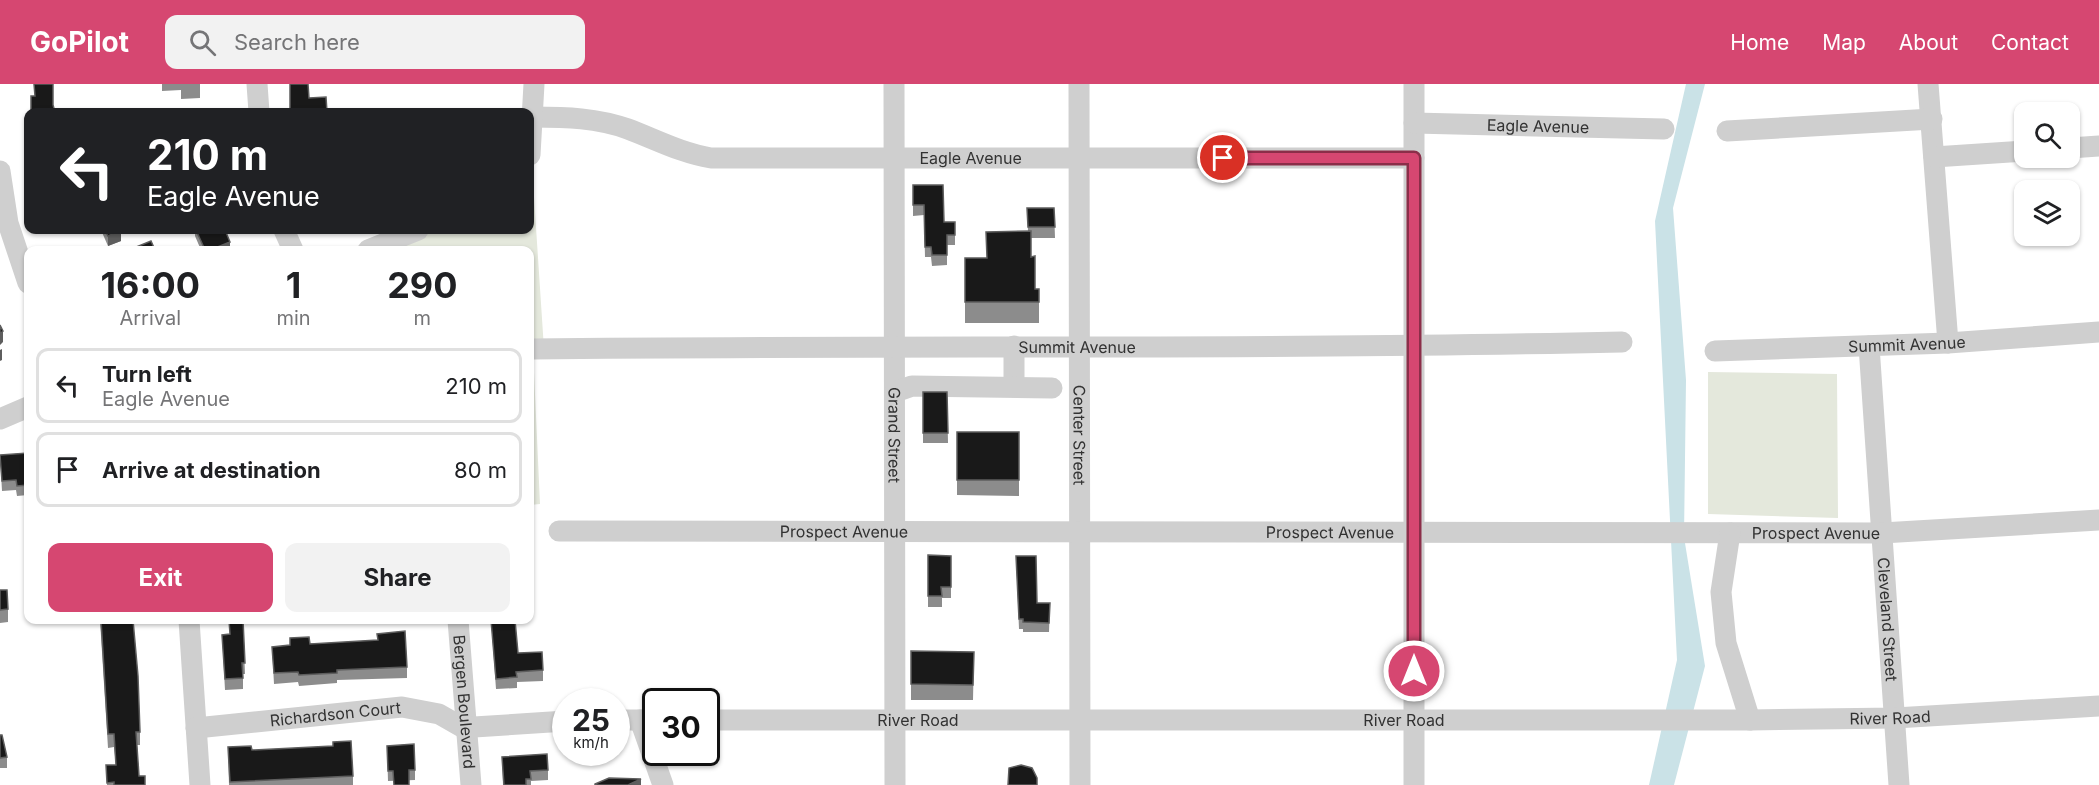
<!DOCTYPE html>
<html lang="en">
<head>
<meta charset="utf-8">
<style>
  :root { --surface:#fff; --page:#f2f2f2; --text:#202124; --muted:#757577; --line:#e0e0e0; --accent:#d64771 }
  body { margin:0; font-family:Inter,sans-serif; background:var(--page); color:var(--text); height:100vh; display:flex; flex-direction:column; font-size:22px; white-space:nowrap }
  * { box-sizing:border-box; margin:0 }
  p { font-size:20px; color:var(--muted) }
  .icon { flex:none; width:33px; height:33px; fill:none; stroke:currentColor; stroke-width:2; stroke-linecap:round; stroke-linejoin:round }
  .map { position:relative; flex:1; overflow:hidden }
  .sheet { position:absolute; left:24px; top:162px; width:510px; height:378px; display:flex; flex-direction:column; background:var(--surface); border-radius:12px; box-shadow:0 2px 4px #0004 }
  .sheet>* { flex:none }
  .banner { position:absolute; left:24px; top:24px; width:510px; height:126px; border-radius:12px; box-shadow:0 2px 4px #0004; background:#202124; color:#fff; overflow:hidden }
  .fabs { position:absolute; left:2014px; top:18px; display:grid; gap:12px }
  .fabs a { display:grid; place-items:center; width:66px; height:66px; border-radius:12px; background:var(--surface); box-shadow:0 2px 4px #0004; font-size:30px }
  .speed { position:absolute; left:552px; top:604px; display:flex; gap:12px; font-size:30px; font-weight:700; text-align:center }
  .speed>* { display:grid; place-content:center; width:78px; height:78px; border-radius:50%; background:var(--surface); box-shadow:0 2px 4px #0004; line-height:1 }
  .speed small { font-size:15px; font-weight:400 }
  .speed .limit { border:3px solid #111; border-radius:9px; background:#fff; color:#111 }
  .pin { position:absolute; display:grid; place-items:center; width:51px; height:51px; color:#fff; margin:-26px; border:3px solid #fff; border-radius:50%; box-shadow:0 2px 6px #0007 }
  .me { position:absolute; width:66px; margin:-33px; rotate:0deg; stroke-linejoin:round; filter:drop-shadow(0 0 4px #0008) }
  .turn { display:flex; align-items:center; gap:21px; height:126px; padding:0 24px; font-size:27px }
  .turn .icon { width:78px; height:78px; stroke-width:2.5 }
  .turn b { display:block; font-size:42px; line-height:51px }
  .eta { display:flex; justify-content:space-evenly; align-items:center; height:102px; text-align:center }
  .eta b { font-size:36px; font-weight:700; line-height:42px }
  .action { display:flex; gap:12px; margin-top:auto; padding:12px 24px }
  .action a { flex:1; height:69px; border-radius:12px; background:var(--accent); color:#fff; font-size:24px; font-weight:700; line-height:69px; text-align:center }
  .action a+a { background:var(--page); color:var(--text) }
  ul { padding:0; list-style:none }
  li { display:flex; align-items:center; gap:18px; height:75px; margin:0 12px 9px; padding:0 12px; border:3px solid var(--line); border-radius:12px }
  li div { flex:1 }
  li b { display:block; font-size:22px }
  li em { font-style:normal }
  header { display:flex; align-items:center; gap:36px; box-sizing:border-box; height:84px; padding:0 30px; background:var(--accent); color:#fff }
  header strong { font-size:28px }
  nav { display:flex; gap:33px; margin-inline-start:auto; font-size:21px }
  .search { width:420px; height:54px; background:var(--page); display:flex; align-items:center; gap:15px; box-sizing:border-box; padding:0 21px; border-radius:12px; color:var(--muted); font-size:22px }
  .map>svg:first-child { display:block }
  .green { fill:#e4e8dc }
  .water { fill:#cae2e7 }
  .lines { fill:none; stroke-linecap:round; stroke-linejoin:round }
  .minor { stroke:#cfcfcf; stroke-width:21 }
  .wall { fill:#8c8c8c }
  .shaded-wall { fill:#5e5e5e }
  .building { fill:#191919; stroke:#5e5e5e; stroke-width:1.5 }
  .route-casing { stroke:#8b2e49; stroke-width:15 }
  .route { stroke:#d64771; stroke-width:10 }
  .labels { text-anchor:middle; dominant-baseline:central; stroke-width:6; stroke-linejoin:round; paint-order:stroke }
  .street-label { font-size:16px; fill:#323232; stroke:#fff }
</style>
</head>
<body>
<header>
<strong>GoPilot</strong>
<div class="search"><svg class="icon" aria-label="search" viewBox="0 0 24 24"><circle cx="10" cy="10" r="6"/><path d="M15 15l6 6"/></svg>Search here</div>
<nav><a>Home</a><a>Map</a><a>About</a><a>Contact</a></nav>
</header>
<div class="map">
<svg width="2099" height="701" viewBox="0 0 2099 701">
  <rect width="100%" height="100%" fill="#fff"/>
  <path class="green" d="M531,67l13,198 -11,1 7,154 -10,1v-255h-150l38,-20h112z
    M1708,288l129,2 1,144 -130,-4z"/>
  <path class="water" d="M1686,0h19l-32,124 13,172 -2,157 21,129 -31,119h-25l28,-125 -22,-439z"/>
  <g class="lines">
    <g class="minor">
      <path d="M257,0l2,28"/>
      <path id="s1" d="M894,0l1,701"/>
      <path id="s2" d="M1079,0l1,701"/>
      <path d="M1414,0v701"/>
      <path d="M1928,0l20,259"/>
      <path id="s3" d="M533,33c33,0 64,1 95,12 29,11 53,24 83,29h703"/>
      <path id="s4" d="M1414,39l250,6"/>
      <path d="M1727,47l205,-12"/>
      <path d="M2070,64l29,-2"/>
      <path d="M530,71l4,-71"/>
      <path d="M1934,73l91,-6"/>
      <path d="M0,87l8,52 20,60"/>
      <path d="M284,146l9,20"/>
      <path d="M368,166l50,-20"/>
      <path d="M1014,262v41"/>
      <path id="s5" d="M1869,262l30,439"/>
      <path id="s6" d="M533,265c363,-4 726,1 1089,-7"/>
      <path id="s7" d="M1715,267l233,-8 151,-11"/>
      <path d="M895,308l17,-6 140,2"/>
      <path d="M0,335l28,-12"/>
      <path id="s8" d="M559,447l1323,2 217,-13"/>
      <path d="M1730,449l-9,59 5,51 24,77"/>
      <path d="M189,536l11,165"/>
      <path id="s9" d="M458,536l13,165"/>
      <path d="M616,636h40"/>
      <path d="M640,636l23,65"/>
      <path id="s10" d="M706,636h1044l145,-2 204,-12"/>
      <path id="s11" d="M196,644l206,-21 37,7 28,16 7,-3 92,-6"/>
    </g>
  </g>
  <path class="wall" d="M162,0h38v14l-19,1v-9l-19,1z
    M913,101l31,37h11v23h-8v20l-15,1 -1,-9h-6l-1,-42 -11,1z
    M1027,124h27l1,30h-24v19l4,32h4v34h-74v-65h21l42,-27z
    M101,146h20v11l-13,5z
    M195,146h30l5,20h-29l-6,-14z
    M923,308h24l1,51h-25z
    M957,348h62v64l-62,-1z
    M28,369v42l-11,1 -1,-6 -14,1 -2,-36z
    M928,471l23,1v42h-9v9h-14z
    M1016,472l21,47h13l-1,29h-26v-3h-4z
    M0,506l8,19v13l-8,1z
    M100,536h33l7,112v13h-3l2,31 6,9h-38l-1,-20h10l-2,-18 -6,1z
    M229,536h18v4h-4l2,50h-2v15l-18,1 -3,-55 8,-1z
    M491,536h24l3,33 25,17v11l-26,1v6l-21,1z
    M290,554l117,29v11l-70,2v3l-38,3 -1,-4 -24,2 -2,-37 18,-2z
    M911,567l63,1 -1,48h-62z
    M0,651l7,22v11h-7z
    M387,662l28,24v10l-27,1z
    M228,663l24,3 101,26v9h-124z
    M502,673l46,13v10l-17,1v4h-28z"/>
  <path class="shaded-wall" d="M121,146v11l-13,5v-10z
    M230,158v8h-20z
    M3,247v11l-3,3v-11z
    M2,265v11l-2,1v-11z
    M641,695v6h-13z"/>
  <path class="building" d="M34,0h19v21l2,7h-24v-16h4z
    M290,0h18l1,14 17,-1 1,15h-37z
    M203,25v3h-34l-1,-1z
    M913,101h30l1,37h11v13h-8v20h-15l-1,-8h-6l-1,-42h-11z
    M1027,124h27l1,19h-27z
    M105,146h16l-13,6z
    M196,146h29l5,12 -20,8h-5z
    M1031,147v26l4,-1v33h4v13h-74v-44h22l-1,-26z
    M151,157l4,9h-26z
    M0,241l3,6 -3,3z
    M923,308h24l1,41h-25z
    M957,348h62v48h-62z
    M28,369v32l-11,1 -1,-6 -14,1 -2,-26z
    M928,471l23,1v31h-10l1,9h-14z
    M1016,472h20l1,47h13l-1,20 -26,-1v-3h-4z
    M0,506h7l1,19 -8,1z
    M101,536h32l5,56 2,56h-4l3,44h6v9h-31v-3l-7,1 -1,-18h10l-2,-31h-6z
    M229,536h14l2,43h-3l1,15 -18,1 -3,-44 8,-1z
    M491,536h24l3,33 24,-1 1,18 -27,2 1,5 -21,2z
    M405,547l2,36 -70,3v3l-38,2 -1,-3 -24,1 -2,-26 18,-2v-7l19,-1 1,7 68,-4 -1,-6z
    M911,567l63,1 -1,33 -62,-1z
    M0,651h2l5,22 -7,1z
    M351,657l2,35 -123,6 -2,-35 23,-1 1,4 81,-4v-4z
    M414,660l1,26h-6v15h-15l-1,-14h-5l-1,-25z
    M547,670l1,16 -18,1 1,8h-5v6h-22l-2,-28z
    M1021,681l11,3 5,10v7h-29l1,-17z
    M609,694l32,1 -13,6h-33v-1z"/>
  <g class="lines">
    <defs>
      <path id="route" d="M1223,74h191v513"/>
    </defs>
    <use href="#route" class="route-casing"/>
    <use href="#route" class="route"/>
  </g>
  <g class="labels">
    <g class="street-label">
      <text stroke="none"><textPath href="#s4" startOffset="124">Eagle Avenue</textPath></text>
      <text stroke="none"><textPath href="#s3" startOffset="444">Eagle Avenue</textPath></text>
      <text stroke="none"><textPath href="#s7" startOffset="192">Summit Avenue</textPath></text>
      <text stroke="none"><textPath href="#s6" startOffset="544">Summit Avenue</textPath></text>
      <text stroke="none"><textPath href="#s1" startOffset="351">Grand Street</textPath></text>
      <text stroke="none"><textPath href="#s2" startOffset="351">Center Street</textPath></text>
      <text stroke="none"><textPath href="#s8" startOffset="285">Prospect Avenue</textPath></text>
      <text stroke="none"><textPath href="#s8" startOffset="771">Prospect Avenue</textPath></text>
      <text stroke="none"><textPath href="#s8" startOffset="1257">Prospect Avenue</textPath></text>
      <text stroke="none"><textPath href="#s5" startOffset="274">Cleveland Street</textPath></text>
      <text stroke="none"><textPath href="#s9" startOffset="82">Bergen Boulevard</textPath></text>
      <text stroke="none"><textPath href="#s11" startOffset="140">Richardson Court</textPath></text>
      <text stroke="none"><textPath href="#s10" startOffset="698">River Road</textPath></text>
      <text stroke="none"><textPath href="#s10" startOffset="1184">River Road</textPath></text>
      <text stroke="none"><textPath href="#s10" startOffset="212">River Road</textPath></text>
    </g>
  </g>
</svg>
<div class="fabs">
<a><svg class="icon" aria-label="search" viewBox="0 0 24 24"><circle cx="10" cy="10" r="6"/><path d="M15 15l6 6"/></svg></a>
<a><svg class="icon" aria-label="layers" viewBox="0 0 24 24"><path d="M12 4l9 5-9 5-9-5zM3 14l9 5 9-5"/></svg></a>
</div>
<div class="speed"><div>25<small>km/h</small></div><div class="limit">30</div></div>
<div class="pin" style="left:1223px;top:74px;background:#d93025"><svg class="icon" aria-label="arrive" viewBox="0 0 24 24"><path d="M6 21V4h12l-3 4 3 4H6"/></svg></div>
<svg class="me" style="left:1414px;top:587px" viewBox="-20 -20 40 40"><circle r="17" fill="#d64771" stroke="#fff" stroke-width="3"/><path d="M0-11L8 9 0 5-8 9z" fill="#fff"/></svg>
<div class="banner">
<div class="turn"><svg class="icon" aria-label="left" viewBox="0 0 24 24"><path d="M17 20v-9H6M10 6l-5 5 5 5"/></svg><div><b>210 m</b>Eagle Avenue</div></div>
</div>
<section class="sheet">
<div class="eta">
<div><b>16:00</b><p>Arrival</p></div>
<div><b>1</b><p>min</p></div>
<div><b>290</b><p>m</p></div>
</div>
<ul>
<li><svg class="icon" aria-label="left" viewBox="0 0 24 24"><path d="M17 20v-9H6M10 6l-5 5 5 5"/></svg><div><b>Turn left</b><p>Eagle Avenue</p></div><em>210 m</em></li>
<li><svg class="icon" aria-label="arrive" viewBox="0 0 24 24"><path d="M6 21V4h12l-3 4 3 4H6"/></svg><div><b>Arrive at destination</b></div><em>80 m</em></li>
</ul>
<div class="action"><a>Exit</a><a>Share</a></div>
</section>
</div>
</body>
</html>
